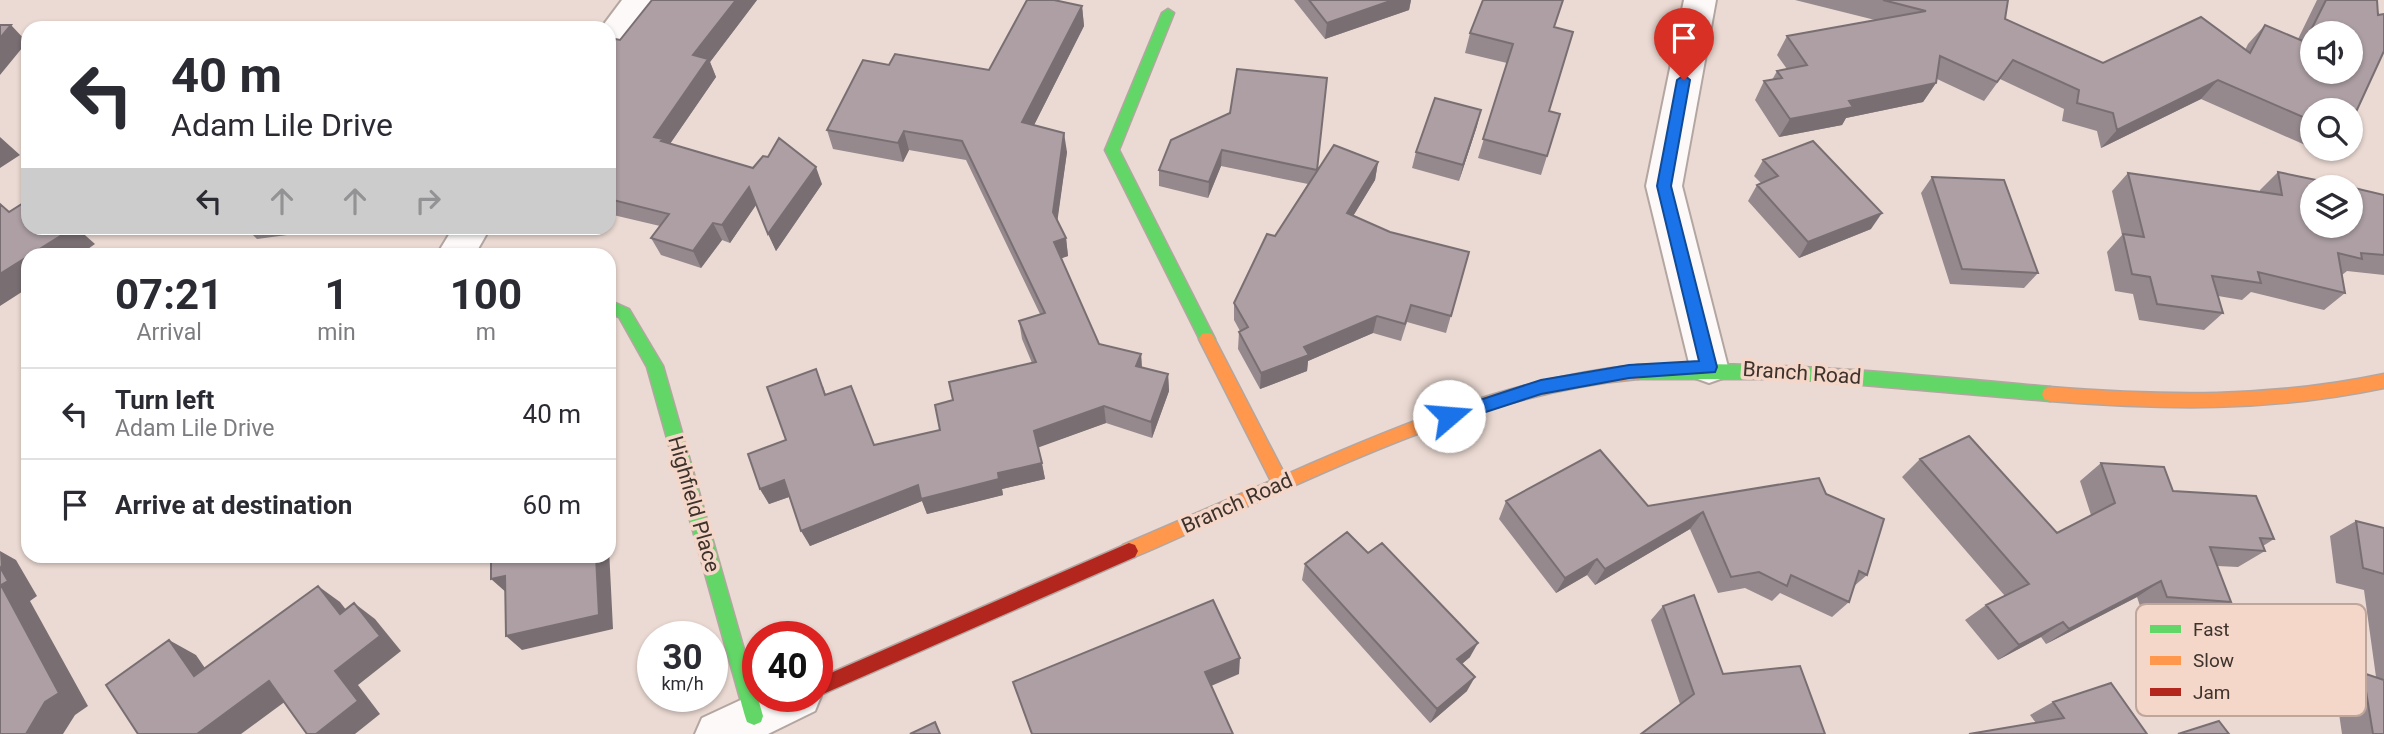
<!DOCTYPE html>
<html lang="en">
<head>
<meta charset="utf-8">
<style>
  :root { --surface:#fff; --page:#f7f7f7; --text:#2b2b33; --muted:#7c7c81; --line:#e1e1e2 }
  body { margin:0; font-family:Roboto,sans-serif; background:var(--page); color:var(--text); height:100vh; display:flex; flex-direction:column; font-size:26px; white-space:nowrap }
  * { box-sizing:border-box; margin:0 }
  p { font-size:23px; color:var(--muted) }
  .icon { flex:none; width:38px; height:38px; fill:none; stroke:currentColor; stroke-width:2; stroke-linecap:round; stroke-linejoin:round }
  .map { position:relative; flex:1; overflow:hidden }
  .details { position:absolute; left:21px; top:248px; width:595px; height:315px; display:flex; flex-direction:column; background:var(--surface); border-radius:21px; box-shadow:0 2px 5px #0004 }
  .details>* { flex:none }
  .hud { position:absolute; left:21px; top:21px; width:595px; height:214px; border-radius:21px; box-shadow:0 2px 5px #0004; background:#fff; color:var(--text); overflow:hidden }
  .buttons { position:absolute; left:2300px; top:21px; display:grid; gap:14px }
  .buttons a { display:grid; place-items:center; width:63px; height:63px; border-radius:50%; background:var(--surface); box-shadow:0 2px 5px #0004; font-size:35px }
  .speed { position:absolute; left:637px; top:621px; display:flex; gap:14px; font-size:35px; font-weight:700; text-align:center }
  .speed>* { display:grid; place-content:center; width:91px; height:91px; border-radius:50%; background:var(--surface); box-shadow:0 2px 5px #0004; line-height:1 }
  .speed small { font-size:18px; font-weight:400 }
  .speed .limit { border:10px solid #d22; background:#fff; color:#111 }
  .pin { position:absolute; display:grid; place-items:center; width:60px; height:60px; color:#fff; margin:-72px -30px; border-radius:50% 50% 50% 0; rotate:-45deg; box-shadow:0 0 7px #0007 }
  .pin .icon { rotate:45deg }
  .me { position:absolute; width:77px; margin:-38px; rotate:72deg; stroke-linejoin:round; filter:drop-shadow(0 0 5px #0008) }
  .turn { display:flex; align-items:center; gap:24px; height:147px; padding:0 35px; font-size:32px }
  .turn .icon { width:91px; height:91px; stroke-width:2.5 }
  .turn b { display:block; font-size:49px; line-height:60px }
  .lanes { display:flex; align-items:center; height:66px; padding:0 35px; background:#0003; justify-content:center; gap:35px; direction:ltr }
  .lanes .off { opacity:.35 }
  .eta { display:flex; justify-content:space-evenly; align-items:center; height:119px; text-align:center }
  .eta b { font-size:42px; font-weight:700; line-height:49px }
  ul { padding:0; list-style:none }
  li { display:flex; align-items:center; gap:21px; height:91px; padding:0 35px; border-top:2px solid var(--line) }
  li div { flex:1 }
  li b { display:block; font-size:26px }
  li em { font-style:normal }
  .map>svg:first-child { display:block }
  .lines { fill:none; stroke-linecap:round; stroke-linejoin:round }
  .street-casing { stroke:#b3a6a1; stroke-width:4 }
  .fast-casing { stroke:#b3a6a1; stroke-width:3 }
  .slow-casing { stroke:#b3a6a1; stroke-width:3 }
  .jam-casing { stroke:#b3a6a1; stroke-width:3 }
  .street { fill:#fcf9f8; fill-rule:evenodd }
  .fast { fill:#63d668; fill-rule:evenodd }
  .slow { fill:#ff974d; fill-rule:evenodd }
  .jam { fill:#b3261e; fill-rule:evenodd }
  .wall { fill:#95898d }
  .shaded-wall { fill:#796f73 }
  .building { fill:#ad9fa4; stroke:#796f73; stroke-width:2; fill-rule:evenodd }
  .route { fill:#1a73e8; stroke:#114b97; stroke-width:2 }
  .labels { text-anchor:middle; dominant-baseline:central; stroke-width:7; stroke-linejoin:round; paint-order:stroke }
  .street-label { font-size:21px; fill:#3d322c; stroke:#f5d7c9 }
  .key { fill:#f5d7c9; stroke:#bea69a; stroke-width:2 }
  .key-label { font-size:19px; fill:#3d322c }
</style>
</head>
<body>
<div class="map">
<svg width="2384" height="734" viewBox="0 0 2384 734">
  <rect width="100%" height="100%" fill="#ebdad3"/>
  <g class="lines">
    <defs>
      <path id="street" d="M622,0h33l-35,49 -11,3v-24h-8z
        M1684,0h32l-34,186 46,181 -5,11 -14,5 -14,-5 -5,-11 -44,-181z
        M453,228h37l-16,28h-38z
        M817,686l4,10 -6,15 -47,23h-73l7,-16 56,-26v4h59z"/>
      <path id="fast" d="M1168,9l6,4 -55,137 96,189 -3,5h-10l-97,-194 57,-137z
        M609,300l20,9 34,57 100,350 -2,6 -7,3 -7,-3 -2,-6 -98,-349 -28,-50 -10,-4z
        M1690,364c121,0 240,12 360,23l6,2 2,5 -2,5 -6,2 -257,-22h-155l-6,-2 -2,-5 2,-5 6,-2z"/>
      <path id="slow" d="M1207,333l5,1 73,141c114,-50 228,-98 353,-110l6,2 2,5 -2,5 -6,2c-146,13 -279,78 -412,137 -32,14 -64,30 -97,43l-6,-2 -3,-6 3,-6 148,-64 -72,-142 3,-5z
        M2384,374v14c-115,24 -217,22 -334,13l-6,-2 -2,-5 2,-5 6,-2c115,9 220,11 334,-13z"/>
      <path id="jam" d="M1129,543l6,2 3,6 -3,6 -312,137 -6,3 -1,-1 1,-17z"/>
    </defs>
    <use href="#street" class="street-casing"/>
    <use href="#fast" class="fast-casing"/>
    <use href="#slow" class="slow-casing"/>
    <use href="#jam" class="jam-casing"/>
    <use href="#street" class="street"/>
    <use href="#fast" class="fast"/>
    <use href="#slow" class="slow"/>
    <use href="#jam" class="jam"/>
  </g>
  <path class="wall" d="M652,0h105l-47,62 6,15 -46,67 83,24 69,16 -46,67 -20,-46 -26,38 -8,-3 -21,28 -40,-13 -10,-17 9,-12 -51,-12v-174h11z
    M1294,0h117l-2,10 -84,29z
    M1795,0h213l-3,19 98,44 142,-13 3,-6 17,-19 33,14 19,-39h60l-65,110v38l-111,-49 -100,49 -4,-17 -35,-10 2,-12 -64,-30 -16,22 -47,-22 -1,4 -13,19 -77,16 -4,7 -63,12 -24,-37 9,-19 8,-1 5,-9 10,-2 -10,-14 10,-19 88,-16z
    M1082,6l2,20 -50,99 33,27 -10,68 9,18 2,18 -7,2 38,86 42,10 1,14 26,6 1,17 -17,47 -46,-15 -68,24 7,32 -43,10 1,6 -76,19 -5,-13 -112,45 -21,-49 -20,7 -9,-15 26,-49 37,-54 3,9 48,50 66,-15 13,-30 79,-37 -10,-24 -3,-18 21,-7 -74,-154 -57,-10 -6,12 -70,-13 -6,-19 62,-65 100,5z
    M1554,27l-7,129 -6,19 -63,-17 29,-95 -42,-10 5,-20z
    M1327,78l-10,93 61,-9 -3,18 -22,36 37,16 79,20 -23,81 -39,-11 -6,19 -28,-8 -65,28 -1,10 -47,18 -22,-40 1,-17 1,-1 -6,-11v-17l41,-67 33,-52 -87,-18 -13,32 -49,-12v-16z
    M1477,126l-18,55 -47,-13 4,-16z
    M2314,149h17l-5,5z
    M1763,160l108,69 -72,29 -51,-57 9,-16 4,-2 -7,-7z
    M2278,172l106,23v80l-37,-4 -5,4 3,18 -21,17 -73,-18 -9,8 -24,-4 5,17 -19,17 -65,-10 -6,-26 -18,-3 -8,-39 15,-17 -10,-44 16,-18 132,19v-2z
    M1932,177l106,96 -14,15 -74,-4 -29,-91z
    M246,228h58l-2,5 -45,6z
    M1920,459l137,74 34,-18 -11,-34 21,-18 72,28 101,48 -11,7 2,5 -27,16 -21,-1 14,36 -26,16 -63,-6 -5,-15 -91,47 -5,-7 -43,23 -33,-40 21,-15 19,-9 -103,-119z
    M1819,478l48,97 -14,12 -4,15 -17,15 -52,-24 -8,8 -27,-13 -27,5 -28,-64 -95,56 -8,-10 -31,18 -57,-74 7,-18 142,5z
    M2356,521l28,7v206h-42l-7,-48 28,-13 13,4 -12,-87 -28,-7 -6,-47z
    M1368,553l102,104 -8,7 5,27 -37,32 -128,-143 3,-16z
    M1663,606l60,68 -43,30 -29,-84z
    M2053,702l94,32 -111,-11 -6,-8z"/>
  <path class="shaded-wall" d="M736,0h21l-47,62 6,15 -49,71 -13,-11 39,-82z
    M1393,0h18l-2,10 -84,29 2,-16z
    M1082,6l2,20 -58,115 -4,-19z
    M11,25l16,17 -27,33v-37z
    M2218,80l-17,19 -100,49 16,-18z
    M1936,83l-13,19 -77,16 -4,7 -63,12 11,-18 59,-18z
    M1481,110l-4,16 -18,55 4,-16z
    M904,131l5,19 -6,12 -5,-19z
    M1064,133l3,19 -11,79 -3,-19z
    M0,137l20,18 -20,13z
    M1222,150l-1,16 -13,32 1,-16z
    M1378,162l-3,18 -31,51 3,-18z
    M816,167l6,17 -46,67 -8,-17z
    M749,187l7,18 -26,38 -8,-18z
    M1882,213l-11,16 -72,29 9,-16z
    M713,223l9,17 -21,28 -8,-17z
    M73,228h4l18,16 -17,12h-49z
    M297,228h7l-2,5z
    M1066,238l2,18 -11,4 -3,-18z
    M28,256v32l-28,18v-32z
    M1377,316l-4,17 -65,28 -1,10 -47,18 1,-16 43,-26z
    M1141,354l1,17 -6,-5z
    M1168,374l1,17 -17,47 -1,-16z
    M1104,406l2,17 -69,25 -3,-17z
    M1042,463l3,16 -43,10 1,6 -76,19 -5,-13 -112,45 -9,-15 117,-46z
    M784,480l8,16 -23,8 -9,-15z
    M1703,512l-13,17 -95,56 10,-16z
    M609,549l4,80 -91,21 -16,-14 90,-80h13z
    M0,551l16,9 21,36 -7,5 58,105 -13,9 -12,19h-37l19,-32 -44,-117z
    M1597,559l-10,16 -31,18 9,-15z
    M505,576l3,18 -17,-15z
    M2161,581l-24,16 -91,47 23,-15z
    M318,586l22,16 21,27 -21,-15z
    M354,603l21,16 26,32 -43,34 22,29 -25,20h-39z
    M2063,622l-22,15 -43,23 21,-15z
    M169,640l27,15 24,35 -26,-14z
    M1478,643l-8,14 -20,17 7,-15z
    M1240,658l-1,16 -35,15 1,-17z
    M1475,677l-8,14 -37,32 7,-14z
    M269,681l25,14 -53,39h-44z"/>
  <path class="building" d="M652,0h84l-43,55 15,4 -54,78 9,2 -2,2 92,27 10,-12 5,1 11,-19 37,29 -48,67 -19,-47 -27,38 -9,-2 -20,28 -42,-13 18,-24 -60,-15v-159l1,-2 10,2z
    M1027,0h27l28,6 -60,116 42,11 -11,79 13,26 -12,4 45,102 42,10 -5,12 32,8 -17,48 -47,-16 -70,25 8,32 -44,10 1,6 -78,20 -3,-14 -117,46 -17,-51 -24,9 -12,-35 38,-14 -19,-53 49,-18 9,26 26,-9 23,59 66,-15 -5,-25 18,-5 -4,-18 87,-20 -17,-41 26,-8 -83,-172 -58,-10 -6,12 -71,-13 36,-70 26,5 6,-11 94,16z
    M1309,0h84l-66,23z
    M1483,0h80l-9,27 19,5 -24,79 11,3 -13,42 -64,-17 30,-95 -43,-11z
    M1883,0h125l-3,19 98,44 98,-46 49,36 15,-28 40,17 21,-42h51l1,15 6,-1v37l-34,74v-15h-38v11l-94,-41 -101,50 -4,-17 -36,-10 2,-13 -66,-30 -16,22 -57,-26 -4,27 -87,18 4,6 -63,12 -26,-38 18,-3 -5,-7 30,-6 -20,-29 139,-25zM2312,33h38v39h-38z
    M0,25h11l-11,13z
    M1237,69l90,9 -10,92 -95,-20 -13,32 -50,-12 12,-30 59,-27z
    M1435,98l46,12 -18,55 -47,-13z
    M1813,141l69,72 -74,29 -51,-57 21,-9 -15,-16z
    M1334,145l44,17 -31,51 43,19 79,20 -18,64 -40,-11 -6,19 -28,-8 -73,31 5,8 -48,18 -22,-41 9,-5 -14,-24 33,-69 8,2z
    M2278,172l72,15h-38v39h38v-39l34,8v60l-23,-2 1,6 -24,-6 7,40 -87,-21 3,11 -49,-7 11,37 -66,-9 -7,-27 -18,-3 -9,-40 21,3 -16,-64 154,22z
    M1932,177l72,3 34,93 -76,-4z
    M28,200v28h45l-73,46v-70l9,8z
    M176,252l8,4h-12z
    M1969,436l88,97 58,-30 -14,-40 63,4 9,24 83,5 18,43 -14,-1 5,13 -55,-4 21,55 -64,-5 -6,-16 -92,48 -6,-7 -44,23 -33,-40 43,-21 -109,-125z
    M1600,450l48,56 171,-28 7,16 58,25 -17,56 -8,-4 -10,31 -58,-27 -4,11 -28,-14 -28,5 -28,-65 -98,57 -8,-10 -32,19 -59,-77z
    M2356,521l28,7v46l-21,-6z
    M1347,532l21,21 14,-10 96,100 -21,16 18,18 -38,32 -132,-145z
    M491,556h105l3,59 -93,21 -1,-60 -14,3z
    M0,567l8,14 -7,4 58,108 -14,9 -19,32h-26z
    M318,586l22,28 14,-11 26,33 -45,35 23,30 -42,33h-9l-38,-53 -72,53h-59l-32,-49 63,-45 25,36z
    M1694,595l29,79 77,-8 25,68h-184l53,-40 -31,-88z
    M1213,600l27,58 -35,14 28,62h-201l-19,-52z
    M2363,673l21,7v54h-11z
    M2111,683l36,51h-178l95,-16 -11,-16z
    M2219,721l10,13h-51z
    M935,722l5,12h-30z"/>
  <path class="route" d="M1684,75l6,5 -19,106 46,181 -2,5 -86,6 -88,16 -92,30 -6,-3 -2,-5 2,-4 98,-32 88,-15 70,-4 -42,-175 20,-106z"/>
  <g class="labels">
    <g class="street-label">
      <text transform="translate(1802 373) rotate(4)">Branch Road</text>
      <text transform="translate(1237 503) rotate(-24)">Branch Road</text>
      <text transform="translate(694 504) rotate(74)">Highfield Place</text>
    </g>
  </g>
  <rect x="2136" y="604" width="230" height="112" rx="10" class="key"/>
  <rect x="2150" y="625" width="31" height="8" fill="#63d668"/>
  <rect x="2150" y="656" width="31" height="9" fill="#ff974d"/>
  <rect x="2150" y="688" width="31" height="8" fill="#b3261e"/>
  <g class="key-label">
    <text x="2193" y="636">Fast</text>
    <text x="2193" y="667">Slow</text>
    <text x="2193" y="699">Jam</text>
  </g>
</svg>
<div class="buttons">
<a><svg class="icon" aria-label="sound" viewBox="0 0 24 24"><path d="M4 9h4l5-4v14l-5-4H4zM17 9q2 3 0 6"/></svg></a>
<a><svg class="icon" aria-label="search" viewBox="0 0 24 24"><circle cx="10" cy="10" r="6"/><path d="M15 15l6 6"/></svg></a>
<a><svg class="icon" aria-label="layers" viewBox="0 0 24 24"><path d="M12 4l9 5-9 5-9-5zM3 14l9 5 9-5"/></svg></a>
</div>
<div class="speed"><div>30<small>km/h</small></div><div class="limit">40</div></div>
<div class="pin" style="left:1684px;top:80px;background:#d93025"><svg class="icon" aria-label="arrive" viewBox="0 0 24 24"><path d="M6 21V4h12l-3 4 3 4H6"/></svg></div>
<svg class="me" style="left:1449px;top:416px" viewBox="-20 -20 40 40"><circle r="19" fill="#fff"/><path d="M0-13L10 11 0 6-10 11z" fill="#1a73e8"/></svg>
<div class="hud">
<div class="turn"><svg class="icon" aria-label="left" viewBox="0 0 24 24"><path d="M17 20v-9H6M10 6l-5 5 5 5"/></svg><div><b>40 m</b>Adam Lile Drive</div></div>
<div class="lanes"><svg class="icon" aria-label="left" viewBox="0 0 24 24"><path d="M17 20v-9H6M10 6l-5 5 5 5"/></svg><svg class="icon off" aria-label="ahead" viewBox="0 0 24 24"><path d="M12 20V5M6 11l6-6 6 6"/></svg><svg class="icon off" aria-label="ahead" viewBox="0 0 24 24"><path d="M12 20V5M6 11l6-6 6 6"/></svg><svg class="icon off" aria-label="right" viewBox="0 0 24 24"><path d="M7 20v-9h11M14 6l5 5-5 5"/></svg></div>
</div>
<section class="details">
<div class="eta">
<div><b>07:21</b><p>Arrival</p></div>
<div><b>1</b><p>min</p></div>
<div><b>100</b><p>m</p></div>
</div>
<ul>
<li><svg class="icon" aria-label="left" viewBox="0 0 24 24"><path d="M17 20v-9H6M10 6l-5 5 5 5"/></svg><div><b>Turn left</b><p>Adam Lile Drive</p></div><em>40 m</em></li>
<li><svg class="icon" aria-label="arrive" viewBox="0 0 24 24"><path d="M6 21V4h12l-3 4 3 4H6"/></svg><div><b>Arrive at destination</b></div><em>60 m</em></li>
</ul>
</section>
</div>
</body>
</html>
